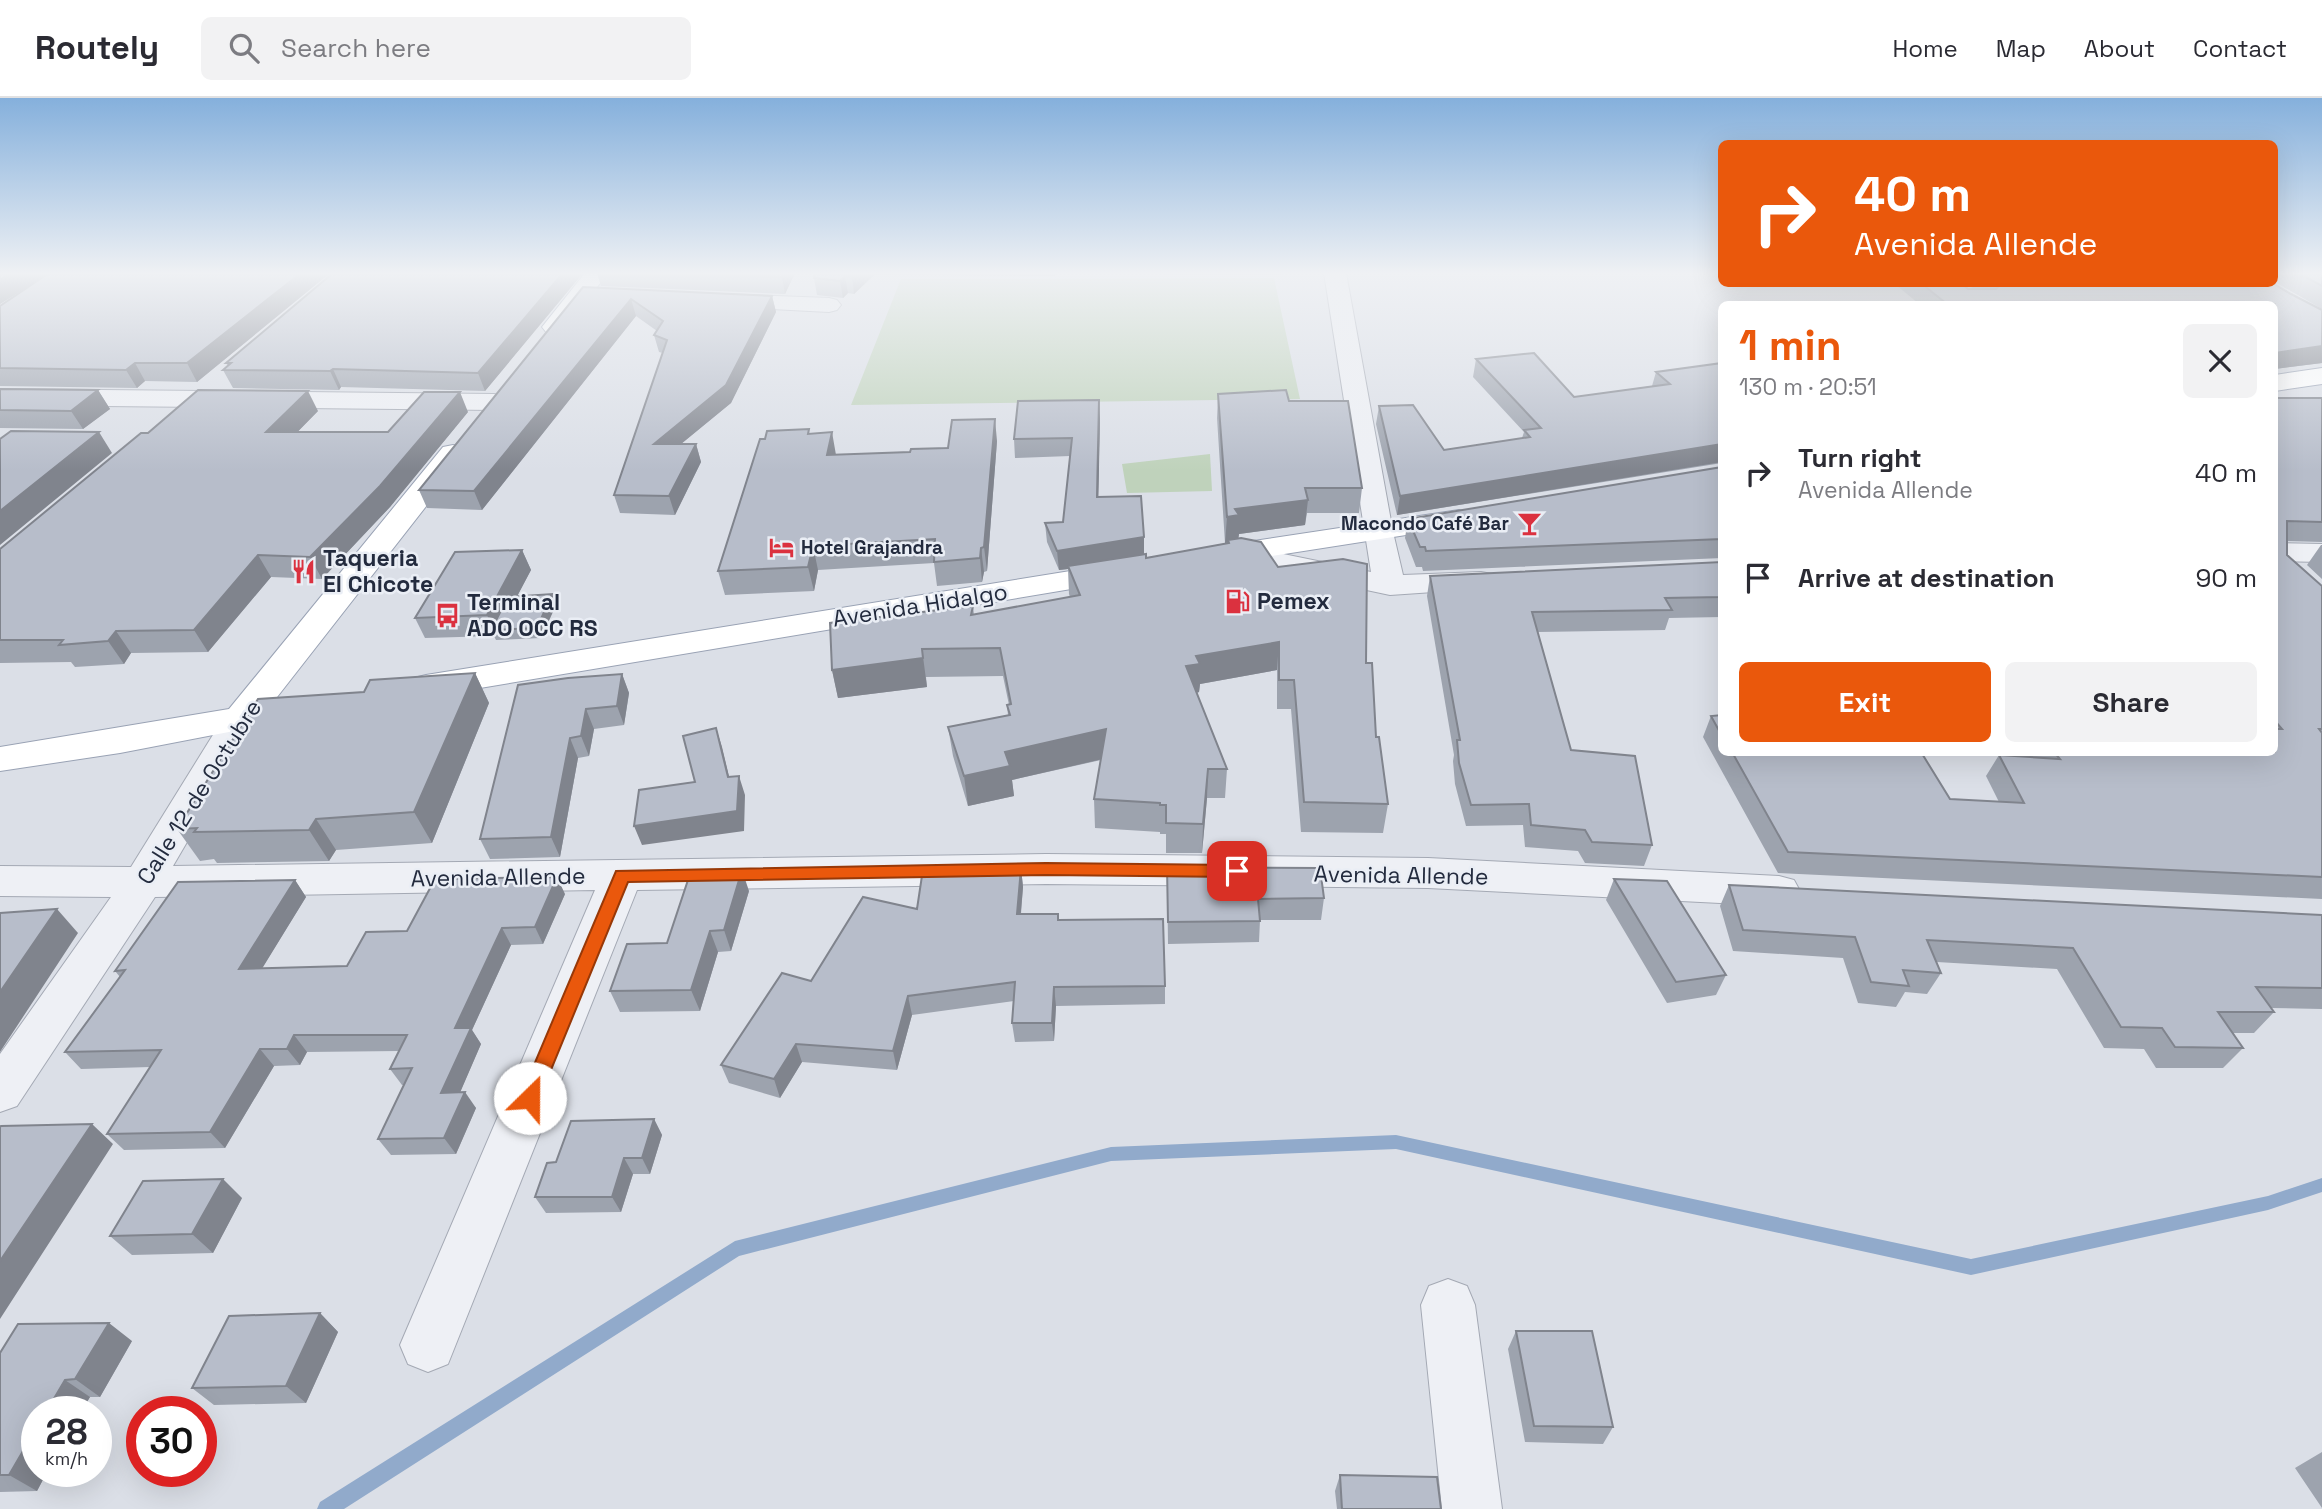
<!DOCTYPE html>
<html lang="en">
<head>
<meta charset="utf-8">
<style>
  :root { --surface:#fff; --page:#f2f2f3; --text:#2b2b33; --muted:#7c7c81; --line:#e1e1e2; --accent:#ea580c }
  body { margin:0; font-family:"Space Grotesk",sans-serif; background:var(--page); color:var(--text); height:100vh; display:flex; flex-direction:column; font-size:26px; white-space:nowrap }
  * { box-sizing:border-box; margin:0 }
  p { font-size:23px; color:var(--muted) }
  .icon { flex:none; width:38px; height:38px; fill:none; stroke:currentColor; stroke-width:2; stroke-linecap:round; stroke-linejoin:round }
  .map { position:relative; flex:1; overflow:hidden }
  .drawer { position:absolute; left:1718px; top:203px; width:560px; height:455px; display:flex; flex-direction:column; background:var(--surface); border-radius:10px; box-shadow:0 7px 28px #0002 }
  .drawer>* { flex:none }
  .top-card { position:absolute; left:1718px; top:42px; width:560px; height:147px; border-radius:10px; box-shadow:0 7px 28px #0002; background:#ea580c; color:#fff; overflow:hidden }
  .speed { position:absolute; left:21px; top:1298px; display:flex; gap:14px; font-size:35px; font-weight:700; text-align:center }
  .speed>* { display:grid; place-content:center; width:91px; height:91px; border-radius:50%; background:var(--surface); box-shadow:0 7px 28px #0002; line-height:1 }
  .speed small { font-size:18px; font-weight:400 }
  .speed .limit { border:10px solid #d22; background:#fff; color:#111 }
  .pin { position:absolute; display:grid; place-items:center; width:60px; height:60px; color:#fff; margin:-30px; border-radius:14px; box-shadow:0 4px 10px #0006 }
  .me { position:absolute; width:77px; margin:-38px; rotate:23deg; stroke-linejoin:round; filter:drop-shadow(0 0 5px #0008) }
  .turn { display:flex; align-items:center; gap:24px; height:147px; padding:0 21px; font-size:32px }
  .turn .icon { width:91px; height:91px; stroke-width:2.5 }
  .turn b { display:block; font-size:49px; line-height:60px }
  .round { display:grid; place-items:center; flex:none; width:74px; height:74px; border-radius:10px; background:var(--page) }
  .headline { display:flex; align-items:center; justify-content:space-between; height:119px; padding:0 21px }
  h1 { font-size:42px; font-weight:800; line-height:52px; color:var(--accent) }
  .primary-button { display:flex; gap:14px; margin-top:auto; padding:14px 21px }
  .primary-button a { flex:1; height:80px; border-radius:10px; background:var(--accent); color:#fff; font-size:28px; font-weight:800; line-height:80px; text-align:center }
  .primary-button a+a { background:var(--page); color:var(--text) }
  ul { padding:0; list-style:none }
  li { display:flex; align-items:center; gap:21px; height:105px; padding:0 21px }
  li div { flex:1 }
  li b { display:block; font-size:26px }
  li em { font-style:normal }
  header { display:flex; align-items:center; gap:42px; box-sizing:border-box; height:98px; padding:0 35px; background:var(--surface); border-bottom:2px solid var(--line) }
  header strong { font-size:33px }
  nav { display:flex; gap:38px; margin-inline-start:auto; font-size:24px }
  .search { width:490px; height:63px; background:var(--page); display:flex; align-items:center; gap:18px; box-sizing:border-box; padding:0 24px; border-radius:10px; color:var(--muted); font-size:26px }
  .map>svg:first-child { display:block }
  .green { fill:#bfd2bb }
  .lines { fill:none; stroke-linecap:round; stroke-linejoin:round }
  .stream { fill:#91aacb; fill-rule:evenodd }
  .minor-casing { stroke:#a4a9b4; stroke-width:2 }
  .major-casing { stroke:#99a2b4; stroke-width:2 }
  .minor { fill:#eef0f5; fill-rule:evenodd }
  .major { fill:#fff; fill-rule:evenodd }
  .wall { fill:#9da3ae }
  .shaded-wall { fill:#80848d }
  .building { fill:#b7bdca; stroke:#80848d; stroke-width:2 }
  .route { fill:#ea580c; stroke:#983908; stroke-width:2 }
  .labels { text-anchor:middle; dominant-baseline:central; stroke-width:5; stroke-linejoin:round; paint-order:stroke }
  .far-poi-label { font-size:19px; font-weight:bold; fill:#232b3e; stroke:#eaeef5; text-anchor:end }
  .poi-label { font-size:23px; font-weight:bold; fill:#232b3e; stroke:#eaeef5; text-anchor:start }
  .street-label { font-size:23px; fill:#232b3e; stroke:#eaeef5 }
</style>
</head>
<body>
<header>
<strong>Routely</strong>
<div class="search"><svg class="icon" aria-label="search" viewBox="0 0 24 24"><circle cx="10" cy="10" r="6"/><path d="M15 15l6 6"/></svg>Search here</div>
<nav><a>Home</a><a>Map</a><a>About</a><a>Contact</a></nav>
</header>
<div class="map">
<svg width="2322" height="1411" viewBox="0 0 2322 1411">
  <rect width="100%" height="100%" fill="#dbdfe7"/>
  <path class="green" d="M1274,180l26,121 -449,6 50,-126z
    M1210,356l2,37 -85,2 -5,-29z"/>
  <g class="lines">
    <path class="stream" d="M1396,1037l575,124 297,-63 54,-18v14l-54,18 -297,65 -575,-126 -285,12 -372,95 -395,253h-27l3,-7 415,-261 376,-94z"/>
    <defs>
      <path id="minor" d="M1324,175h22l47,259 10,43 78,-3 11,2 5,7 -5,7 -102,7 -155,-33 -11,-2 -4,-7 4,-7 11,-2 136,28z
        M721,196l108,4 8,2 4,5 -4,5 -8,2 -116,-6 -4,-5 4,-5z
        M0,291l494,5 9,2 4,6 -4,6 -9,2 -494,-5z
        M2275,445l47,1v18l-47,-1z
        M242,607l13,4 5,8 -87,149 873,-12 382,4 351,18 15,4 6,11 -6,11 -15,4 -351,-18 -382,-4 -409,6 -189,474 -20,8 -20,-8 -8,-19 195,-455 -440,7 -138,209 -17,6v-58l111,-157 -111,-1v-30l131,1 98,-158z
        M1448,1181l19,7 8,19 27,204h-60l-21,-204 8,-19z"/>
      <path id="major" d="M585,175h23l-46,59h-16l-4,-5z
        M2322,270v16l-47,7v-16z
        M453,347l10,2 4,6 -4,6 -189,242 24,-4 13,3 5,8 -5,8 -191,37 -120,18v-24l229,-38 214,-262z
        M1459,412l11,3 4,6 -4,6 -256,40 -11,-2 -4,-7 4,-7 11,-2z
        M1120,465l11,2 5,7 -5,7 -705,118 -12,-3 -5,-8 5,-8 12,-3z"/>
    </defs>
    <use href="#minor" class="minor-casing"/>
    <use href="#major" class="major-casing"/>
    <use href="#minor" class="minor"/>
    <use href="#major" class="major"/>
  </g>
  <path class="wall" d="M0,175h330l-133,109 -52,-1 -8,7 -137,-2v-80l33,-22 -33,20z
    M333,175h250l-98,118 -144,-4 -2,3 -106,-2 -10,-18 5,-4 -2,-3z
    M597,175h198l-10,21 -184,-8z
    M811,175h245l-1,3 -181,-1 -20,19 -6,-1 -5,5 -26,-3 -3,-17 1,-3z
    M1121,175h160v2l-160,-1z
    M2275,175h47v90l-47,6v-65h-356l-24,-20h67l6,5h6l-7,-5h307l17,10 31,15 -47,-27z
    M583,189l189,9 4,16 -45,91 -50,41h15l5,18 -26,53 -55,-2 -6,-18 49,-142 -4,-1 -5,-17 3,-4 -21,-15 -154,194 -55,-2 -8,-18z
    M1476,261l98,38 78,-11 4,-14 66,-9v100l-325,52 -21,-91 3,-18 65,44 78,-12 2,-6 -51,-55z
    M0,291l98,1 12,19 -27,20 -83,-1z
    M1218,296l71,7 73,87 -3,25h-52l-2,12 -66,9 -1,5 40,28 88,96 10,74 12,67 -5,29 -82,-1 -10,-123h-14v-39l-77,14 -1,8 -2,1 30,76 -2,29h-18l-5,55h-36v-19h-6v-2l-65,-4 -1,-29 7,-39 -89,20 2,16 -46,10 -15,-50 -5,-29 60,-12 -1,-10h2l-6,-29 -77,1 1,10 -89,11 -6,-28 141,-64 1,9 96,-18 -1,-3 -1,-25 -9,1 -12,-28 -2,-19 18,-1 7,-66 -55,2 -1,-19 86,-21 -2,79 46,40v17l2,4 82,-15h-3l-8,-125z
    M2275,300h47v144l-35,-1v14l35,31v313l-544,-26 -75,-136 8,-21 11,-1v37h199l29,47 49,3 -13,-26 13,-21 28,2 -3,-5h251z
    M318,313l-21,21h91l80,-20 -78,95 -68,72 -51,-2 -63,75 -77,1 -7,11 -49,3 -4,-5 -71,1v-114l148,-116z
    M810,335l26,22 74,-3 87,-11 -10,130 -3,1 -2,10 -45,4 -3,-23 -116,7 -4,21 -89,4 -7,-24z
    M1722,369v91l-299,13 -1,-4h-6l-11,-29 3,-19z
    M2321,447h1v34l-15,-14z
    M522,452l9,20 -14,26 35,-2 4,11 -15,33 -45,2 -2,-4 -69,2 -10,-20z
    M1722,464v55l-53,1 -4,12 -127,2 33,118 81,95 -8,21 -59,-3 -7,-12 -53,-4 -2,-22 -57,1 -11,-42 -2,-23 1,-6 -27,-159 3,-20z
    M475,575l14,30 -57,140 -96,7 -7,11 -112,2 -3,-4 -14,2 -23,-32z
    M622,576l7,19 -5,32 -30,4 -5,27 -11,2 -18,99 -70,2 -10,-20 38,-154z
    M1167,769l157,31 -3,22h-61l-1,22 -91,2z
    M1021,770l2,19 -2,27h37l1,6 106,66v18l-109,2 -2,35 -39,1 -3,-19 2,-22 -102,14 -15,55 -95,-8 -22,36 -51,-15 -8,-18 90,-84 106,-72z
    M1614,781l112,96 -10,20 -49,8 -61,-103z
    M295,782l11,17 -44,71 85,-2 60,-35 158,-37 -22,50 -32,1 -39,85 9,14 -21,48 16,16 -20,46 -65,1 -13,-16 26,-54h-2l-12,-16 9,-18 -92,1 -7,13 -26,1 -49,82 -101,2 -17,-16 43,-67 -69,2 -16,-17 55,-75 -5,-6z
    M1729,787l593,30v94l-51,-1 3,4 -20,21h-22l11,15 -20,20h-67l-12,-19 -40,-1 -47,-79 -120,-7 4,11 -14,21 -22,-2 -9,15 -38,-4 -15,-45 -110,-7 -13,-45z
    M749,793l-18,60 -13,1 -18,59 -80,1 -10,-21 57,-48z
    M654,1021l8,16 -12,39h-17l-12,38 -75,1 -11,-16 21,-35z
    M242,1100l-29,55 -81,2 -22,-19z
    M320,1215l18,19 -32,71 -92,2 -22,-17z
    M1516,1233l97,96 -10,17 -78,-2 -17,-93z
    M132,1243l-32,56h-10l-9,15h-44v60h10l-10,19 -37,1v-139z
    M2322,1354v56l-27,-40z
    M1340,1377l101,34h-104l-2,-18z"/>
  <path class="shaded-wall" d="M12,175h38l-50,31v-24z
    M301,175h29l-133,109 -10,-19z
    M563,175h20l-98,118 -7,-18z
    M783,175h12l-10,21 -3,-17z
    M856,175h18v2l-20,19 -2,-18z
    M845,178l3,17 -5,5 -3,-17z
    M772,198l4,16 -45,91 -72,59 -5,-18z
    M631,201l5,17 -154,194 -8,-19z
    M2322,248v17l-47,6v-16z
    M135,265l10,18 -8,7 -11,-18z
    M333,271l8,18 -2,3 -9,-19z
    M98,292l12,19 -27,20 -12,-18z
    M308,293l10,20 -41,42 -11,-21z
    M460,294l8,20 -78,95 -68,72 -12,-22z
    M1099,302l1,18 -2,98 -1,-19z
    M995,321l2,22 -10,130 -3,-24z
    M99,334l13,21 -112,92v-34z
    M832,334l4,23h-9z
    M696,346l5,18 -26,53 -6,-19z
    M1722,346v18l-325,53 3,-19z
    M1308,402l-3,25 -66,9 -1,7 -13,2 2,-26 8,-8z
    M1144,439v19l-76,10v3l-9,1 -2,-19z
    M813,448l5,24 -4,21 -6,-24z
    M981,450l3,24 -2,10 -2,-24z
    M522,452l9,20 -31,59 -6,1 -7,-15z
    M258,457l13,22 -63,75 -14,-22z
    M552,496l4,11 -15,33 -4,-10z
    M116,533l15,22 -7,11 -16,-23z
    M1279,544l-2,28 -77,14 -1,8 -13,3v-29l10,-10z
    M922,551l5,38 -89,11 -6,-28z
    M475,575l14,30 -57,140 -18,-31z
    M622,576l7,19 -5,32 -7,-19z
    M586,611l8,20 -5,27 -8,-20z
    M716,630l6,19 12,50 -6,-20z
    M1106,631l1,29 -95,22 2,16 -46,10 -4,-30 41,-24z
    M570,640l8,20 -18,99 -9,-20z
    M1208,671l-1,29 -5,55 1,-29z
    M739,678l6,19 -1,36 -102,14 -8,-19z
    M316,721l20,31 -7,11 -20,-31z
    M1021,770l2,19 -4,46 -2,-19z
    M742,772l7,21 -18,60 -7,-21z
    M557,779l8,17 -22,50 -8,-17z
    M295,782l11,17 -54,88 -13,-16z
    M57,811l21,24 -78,119v-60z
    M502,830l9,17 -39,85 9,14 -28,65 -12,-16 14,-65z
    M710,833l8,21 -18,59 -9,-21z
    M1054,889l2,19 -2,35 -2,-18z
    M908,898l4,19 -15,55 -4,-19z
    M294,937l13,17 -7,13 -13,-16z
    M796,946l6,18 -22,36 -6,-19z
    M260,951l14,17 -49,82 -15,-16z
    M465,994l11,16 -20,46 -12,-16z
    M654,1021l8,16 -12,39 -8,-16z
    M92,1026l21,20 -113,175v-58z
    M624,1060l9,16 -12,38 -9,-15z
    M223,1081l19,19 -29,55 -21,-19z
    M320,1215l18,19 -32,71 -20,-17z
    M109,1225l23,18 -32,56 -25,-18z
    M65,1282l25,17 -9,15h-35z
    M37,1329v45h10l-10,19 -28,-16z"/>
  <path class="building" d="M0,175h12l-12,7z
    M49,175h252l-114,90h-52l-9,7 -126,-2v-62z
    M333,175h230l-85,100 -145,-4 -3,2 -107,-1 8,-7h-5z
    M690,175h93l-1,4z
    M815,175h41l-4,3h-7l-5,5 -26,-3z
    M2299,175h23v13z
    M1922,186h40l6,5h28l2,-2 -3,-3h279l17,10 31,16v36l-47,7v-49h-328z
    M583,189l189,9 -46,89 -72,59h42l-27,52 -55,-1 53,-155 -13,-5 9,-14 -32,-22 -157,192 -55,-1z
    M1534,255l40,44 96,-13 -14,-12 66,-9v81l-322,52 -21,-90 34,-1 31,45 86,-13 -6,-7 17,-2 -65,-69z
    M0,291l98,1 -27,21 -71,-1z
    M198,292l110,1 -42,41h122l36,-40h36l-80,94 -70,71 -52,-2 -64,75 -78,1 -8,10 -49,4 4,-5h-63v-91l141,-116h7z
    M1286,292l3,11h59l14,87h-57l3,12 -73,9 4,6 -12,2 -9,-123z
    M2275,300h47v124l-35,-1v34l35,31v143h-3l3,4v144l-534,-25 -56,-100h189l29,47 74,4 -25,-48 61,4 -6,-7h221v-23h7l-7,-8z
    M1099,302l-2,97 44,-1 3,41 -87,14 -12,-28 18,-1 9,-84 -58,1 4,-38z
    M995,321l-11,128 -3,1 -1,10 -46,4 1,-23 -122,7 -5,21 -90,4 42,-132h5l2,-8 42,-2 -1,5 24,-2 -5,23 83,-3 1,-3 37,-1 4,-28z
    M11,333l88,1 -99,79v-72z
    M1722,369v72l-296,12 -1,-4h-5l-12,-28z
    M1241,440l20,4 17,25 65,-8 24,5 -1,99h6l4,74h3l9,67 -84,-2 -10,-122h-15v-38l-83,14 4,8 -14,2 41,103h-19l-5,55 -37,-1v-18h-6v-2l-66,-4 12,-70 -101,23 5,14 -46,10 -16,-49 62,-12 -3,-10 4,-1 -11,-56 -78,1 1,9 -91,12 -2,-47 143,-17 -2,9 109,-20 -12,-29 78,-12v4l83,-15 -1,-3z
    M522,452l-35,65 -72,3 40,-66z
    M1722,464v35l-57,1 7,12 -140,2 39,138 64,6 17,89 -60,-3 -7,-12 -54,-5 -2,-21 -58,1 -12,-42 -2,-23h3l-30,-164z
    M552,496l-15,34 -46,2 17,-33z
    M475,575l-61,139 -98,7 -7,11 -115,2 3,-4 -20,1 81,-130 106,-7 6,-12z
    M622,576l-5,32 -31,3 -5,27 -11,2 -19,99 -71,2 38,-154 50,-7z
    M1722,617v21l-11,-20z
    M716,630l12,49 11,-1 -2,35 -103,15 5,-36 56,-8 -12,-46z
    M1167,769l153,1 4,30 -66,1 2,22 -92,1z
    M1021,770l-4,46h41v6l105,-1 2,67 -111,1 -2,36h-40l3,-41 -107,14 -15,55 -97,-7 -22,35 -53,-14 61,-92 29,8 52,-84 54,12 6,-40z
    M742,772l-18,60 -14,1 -19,59 -81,1 17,-47 40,-1 24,-72z
    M557,779l-22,50 -33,1 -47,100h16l-30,65 24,-1 -21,46 -66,1 34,-71 -22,1 17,-34h-113l-7,14h-27l-50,83 -103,2 54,-84 -96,2 60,-82 -10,1 63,-89 117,-2 -56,89 108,-3 19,-34 41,-1 28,-52z
    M1614,781l53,2 59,94 -50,7z
    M1729,787l593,30v73l-66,-1 18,25h-56l25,36 -68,-1 -13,-19 -41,-1 -48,-79 -146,-8 14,33 -38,-3 6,16 -38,-4 -16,-45 -112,-7z
    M57,811l-57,83v-79z
    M654,1021l-12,39h-18l-12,39h-77l12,-34 9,-1 15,-41z
    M92,1026l-92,137v-134l1,-1z
    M223,1081l-31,55 -82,2 33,-55z
    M320,1215l-34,73 -94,2 37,-72z
    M109,1225l-34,56 -10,1 -19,32h-9v15l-28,48h-9v-122l18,-29z
    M1516,1233h76l21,96 -79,-1z
    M1340,1377l97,2 4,32h-99z"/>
  <linearGradient id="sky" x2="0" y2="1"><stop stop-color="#85b0dc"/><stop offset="0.47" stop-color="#eff1f4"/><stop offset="1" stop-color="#eff1f4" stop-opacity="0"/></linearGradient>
  <rect width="2322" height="373" fill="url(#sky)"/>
  <path class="route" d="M1046,765l191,2 8,6 -8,6 -191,-2 -418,7 -91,222 -7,2 -7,-2 -3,-6 96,-227z"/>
  <defs>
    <symbol id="bar-bare" viewBox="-9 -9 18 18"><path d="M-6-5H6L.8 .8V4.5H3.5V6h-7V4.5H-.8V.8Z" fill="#db313f" stroke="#eaeef5" stroke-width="2.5" paint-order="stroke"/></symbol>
    <symbol id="hotel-bare" viewBox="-9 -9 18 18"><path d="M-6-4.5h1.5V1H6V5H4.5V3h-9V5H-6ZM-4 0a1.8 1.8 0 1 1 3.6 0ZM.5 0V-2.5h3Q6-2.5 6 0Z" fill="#db313f" stroke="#eaeef5" stroke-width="2.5" paint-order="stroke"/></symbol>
    <symbol id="restaurant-bare" viewBox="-9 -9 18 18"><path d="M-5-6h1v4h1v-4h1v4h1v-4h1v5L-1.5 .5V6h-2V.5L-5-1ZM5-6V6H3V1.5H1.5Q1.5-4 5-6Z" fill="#db313f" stroke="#eaeef5" stroke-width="2.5" paint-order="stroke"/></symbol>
    <symbol id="fuel-bare" viewBox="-9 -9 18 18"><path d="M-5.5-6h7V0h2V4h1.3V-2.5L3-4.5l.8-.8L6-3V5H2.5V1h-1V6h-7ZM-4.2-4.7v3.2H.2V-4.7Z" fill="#db313f" stroke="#eaeef5" stroke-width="2.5" paint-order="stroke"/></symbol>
    <symbol id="bus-bare" viewBox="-9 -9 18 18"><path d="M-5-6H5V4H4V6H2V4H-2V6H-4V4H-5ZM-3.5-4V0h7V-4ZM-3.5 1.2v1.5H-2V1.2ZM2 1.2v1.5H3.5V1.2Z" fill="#db313f" stroke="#eaeef5" stroke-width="2.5" paint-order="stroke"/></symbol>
  </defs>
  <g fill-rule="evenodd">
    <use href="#bar-bare" x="1512" y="408" width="35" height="35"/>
    <use href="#hotel-bare" x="764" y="432" width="35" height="35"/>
    <use href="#restaurant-bare" x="286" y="456" width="35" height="35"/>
    <use href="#fuel-bare" x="1220" y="486" width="35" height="35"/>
    <use href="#bus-bare" x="430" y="500" width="35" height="35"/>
  </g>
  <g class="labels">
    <g class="far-poi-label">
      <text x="1509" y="425">Macondo Café Bar</text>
      <text x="801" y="449" text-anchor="start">Hotel Grajandra</text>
    </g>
    <g class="poi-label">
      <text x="323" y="460">Taqueria<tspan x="323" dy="26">El Chicote</tspan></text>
      <text x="1257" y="503">Pemex</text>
      <text x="467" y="504">Terminal<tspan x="467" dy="26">ADO OCC RS</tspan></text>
    </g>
    <g class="street-label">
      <text transform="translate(920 507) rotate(-9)">Avenida Hidalgo</text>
      <text transform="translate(199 694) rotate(-58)">Calle 12 de Octubre</text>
      <text transform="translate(1401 777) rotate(1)">Avenida Allende</text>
      <text transform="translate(498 779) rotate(-1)">Avenida Allende</text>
    </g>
  </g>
</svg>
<div class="speed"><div>28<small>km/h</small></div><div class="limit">30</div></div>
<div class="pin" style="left:1237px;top:773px;background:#d93025"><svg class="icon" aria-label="arrive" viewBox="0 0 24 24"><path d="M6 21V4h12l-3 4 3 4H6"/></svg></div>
<svg class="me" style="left:530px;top:1000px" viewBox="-20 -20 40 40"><circle r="19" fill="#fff"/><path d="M0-13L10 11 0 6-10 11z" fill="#ea580c"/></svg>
<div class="top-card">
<div class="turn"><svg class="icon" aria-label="right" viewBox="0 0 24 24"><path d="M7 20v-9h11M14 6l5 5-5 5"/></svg><div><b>40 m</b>Avenida Allende</div></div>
</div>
<section class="drawer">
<div class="headline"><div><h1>1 min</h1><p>130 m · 20:51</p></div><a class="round"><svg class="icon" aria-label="close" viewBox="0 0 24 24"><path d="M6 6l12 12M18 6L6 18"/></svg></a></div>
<ul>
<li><svg class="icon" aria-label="right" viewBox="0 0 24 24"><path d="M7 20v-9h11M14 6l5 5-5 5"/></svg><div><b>Turn right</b><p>Avenida Allende</p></div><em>40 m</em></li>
<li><svg class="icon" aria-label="arrive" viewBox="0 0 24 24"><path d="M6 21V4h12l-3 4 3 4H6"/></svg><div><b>Arrive at destination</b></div><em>90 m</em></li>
</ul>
<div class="primary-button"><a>Exit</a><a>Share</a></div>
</section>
</div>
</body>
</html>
